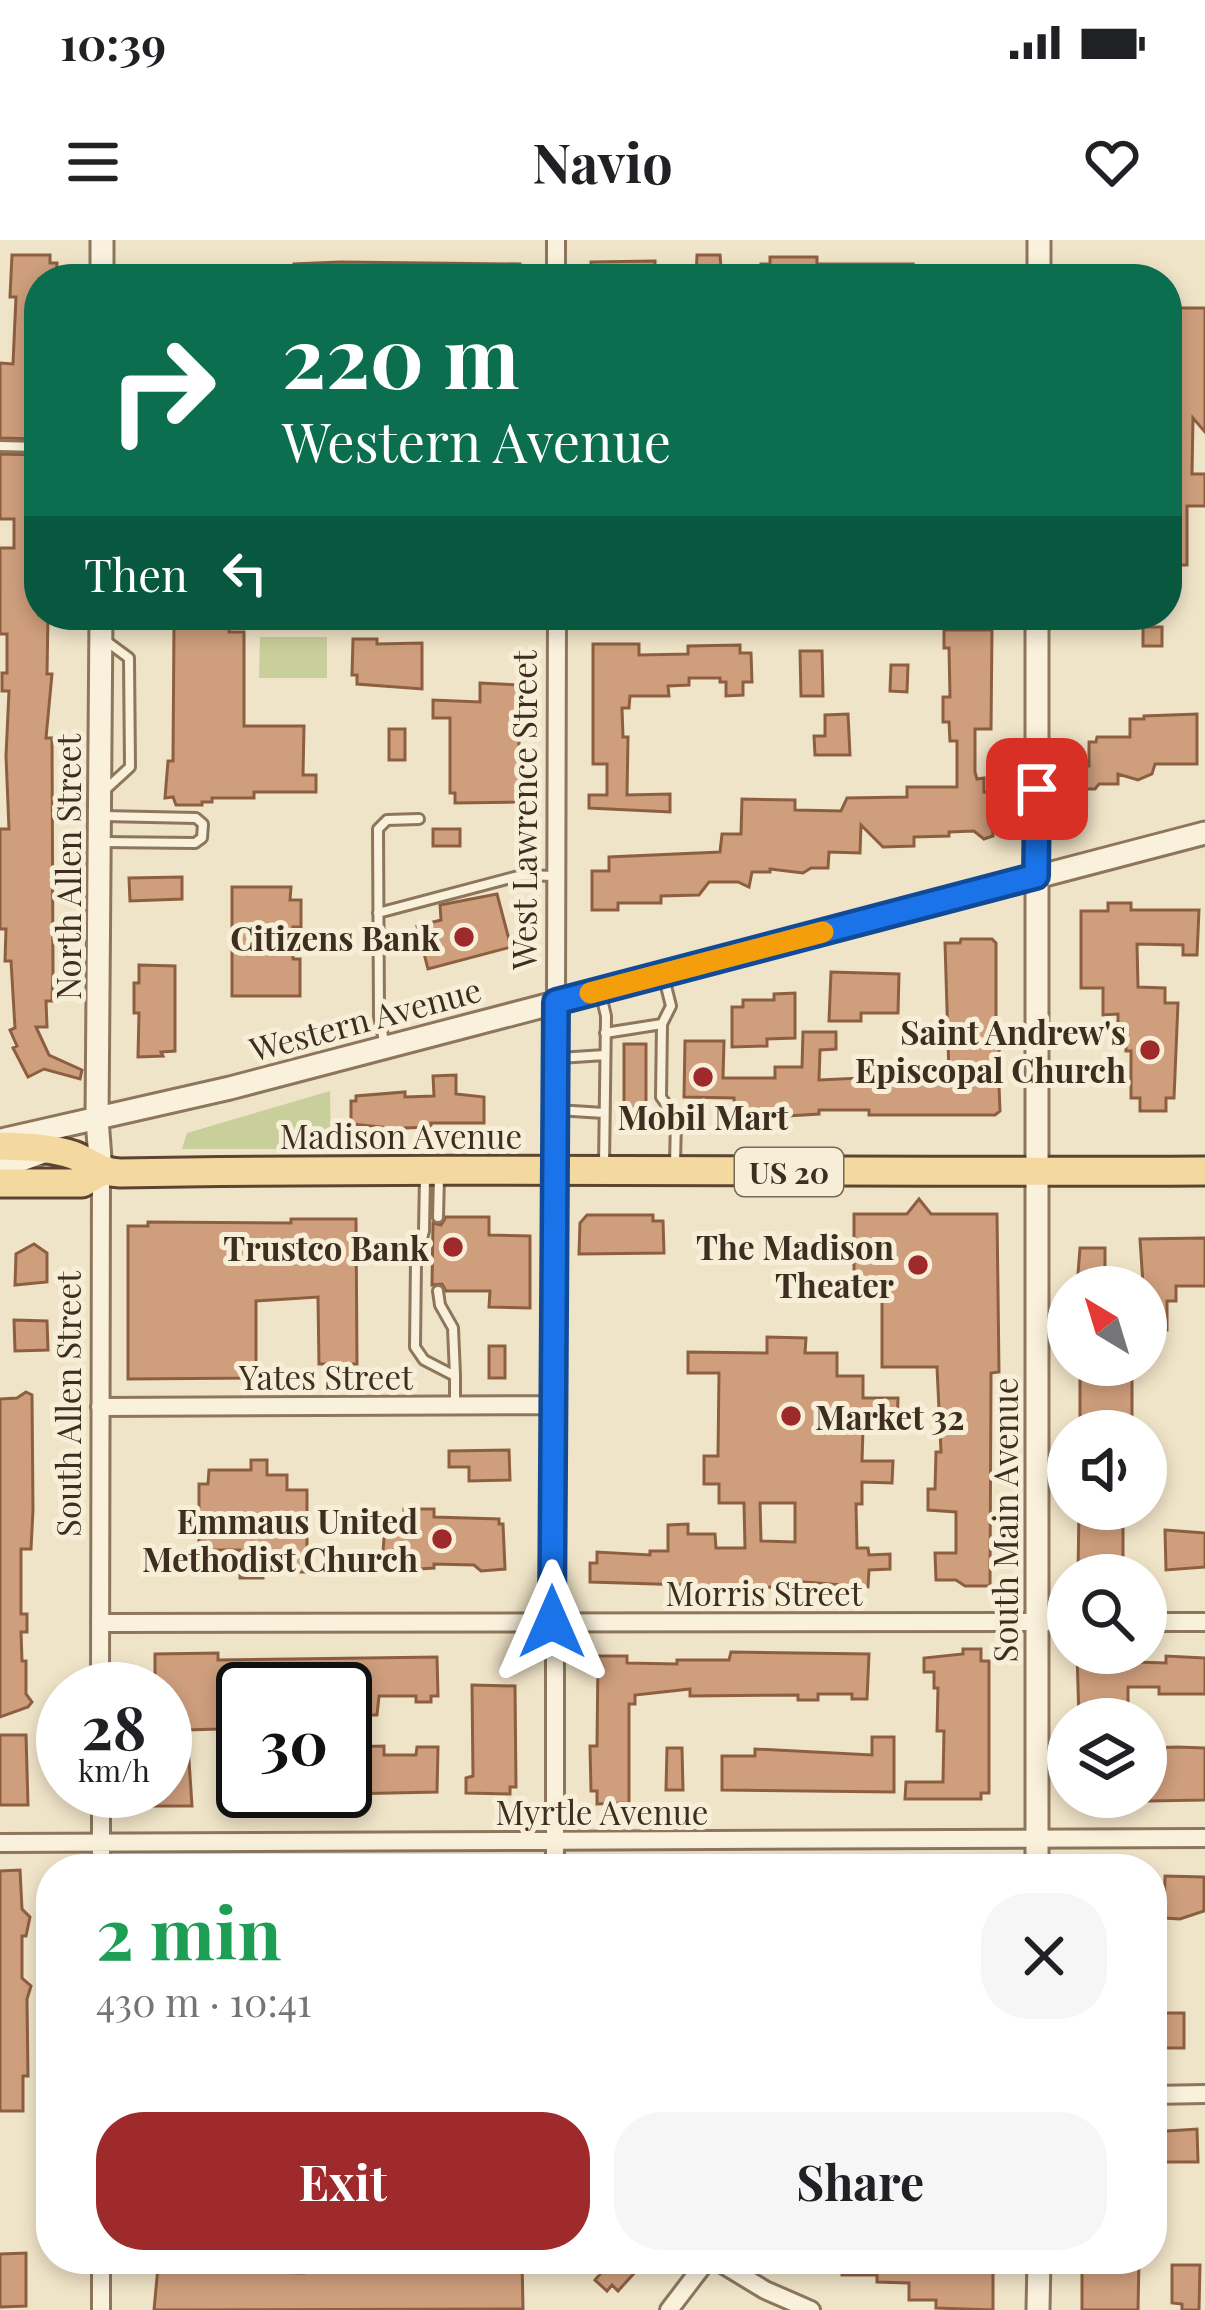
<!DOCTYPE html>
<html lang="en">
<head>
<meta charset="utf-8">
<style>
  :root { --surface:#fff; --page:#f6f6f6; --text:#202124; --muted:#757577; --accent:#9e2a2b }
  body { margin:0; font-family:"Playfair Display",serif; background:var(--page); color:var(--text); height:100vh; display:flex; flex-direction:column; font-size:45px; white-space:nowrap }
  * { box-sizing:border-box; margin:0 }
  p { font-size:39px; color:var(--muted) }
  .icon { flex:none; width:66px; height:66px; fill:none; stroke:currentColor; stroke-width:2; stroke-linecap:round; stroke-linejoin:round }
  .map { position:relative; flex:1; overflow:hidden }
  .details { position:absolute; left:36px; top:1614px; width:1131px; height:420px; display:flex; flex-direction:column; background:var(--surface); border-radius:48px; box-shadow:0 6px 18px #0003 }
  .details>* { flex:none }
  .top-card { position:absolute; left:24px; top:24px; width:1158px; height:366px; border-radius:48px; box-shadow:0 6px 18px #0003; background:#0b6e4f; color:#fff; overflow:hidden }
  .needle { width:78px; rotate:322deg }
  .controls { position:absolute; left:1047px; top:1026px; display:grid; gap:24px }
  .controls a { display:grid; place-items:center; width:120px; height:120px; border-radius:50%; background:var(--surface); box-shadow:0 6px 18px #0003; font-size:60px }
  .speed { position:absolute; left:36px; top:1422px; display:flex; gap:24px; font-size:60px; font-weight:700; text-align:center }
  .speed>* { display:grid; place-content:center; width:156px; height:156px; border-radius:50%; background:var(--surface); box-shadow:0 6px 18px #0003; line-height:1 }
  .speed small { font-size:30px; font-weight:400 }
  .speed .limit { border:6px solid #111; border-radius:18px; background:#fff; color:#111 }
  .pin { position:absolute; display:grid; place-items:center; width:102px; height:102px; color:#fff; margin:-51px; border-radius:24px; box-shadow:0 6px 18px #0006 }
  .me { position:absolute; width:132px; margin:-66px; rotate:0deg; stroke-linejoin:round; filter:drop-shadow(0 0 9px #0008) }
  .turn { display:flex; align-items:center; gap:42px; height:252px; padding:0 60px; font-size:54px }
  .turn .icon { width:156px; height:156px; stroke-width:2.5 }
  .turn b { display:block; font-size:84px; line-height:102px }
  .then { display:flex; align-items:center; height:114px; padding:0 60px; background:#0003; gap:24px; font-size:45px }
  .round { display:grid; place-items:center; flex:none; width:126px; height:126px; border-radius:48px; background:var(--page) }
  .summary { display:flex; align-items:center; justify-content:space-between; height:204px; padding:0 60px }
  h1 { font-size:72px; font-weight:700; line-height:90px; color:#1e9e55 }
  .primary-button { display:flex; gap:24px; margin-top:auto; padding:24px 60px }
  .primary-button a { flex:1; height:138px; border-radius:48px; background:var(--accent); color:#fff; font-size:48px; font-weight:700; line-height:138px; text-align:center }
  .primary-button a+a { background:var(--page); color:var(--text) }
  .status { display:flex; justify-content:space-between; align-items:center; height:84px; padding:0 60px; background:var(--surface); direction:ltr }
  .status svg { height:33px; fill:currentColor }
  header { display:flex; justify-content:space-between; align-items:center; height:156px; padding:0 60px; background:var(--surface); font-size:54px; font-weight:700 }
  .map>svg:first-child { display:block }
  .green { fill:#c9cf9b }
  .building { fill:#cf9f7d; stroke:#8d5f41; stroke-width:3; fill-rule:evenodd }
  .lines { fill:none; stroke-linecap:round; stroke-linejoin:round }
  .service-casing { stroke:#8d765c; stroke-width:14 }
  .minor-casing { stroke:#8d765c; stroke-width:22 }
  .tertiary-casing { stroke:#8d765c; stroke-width:27 }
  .primary-casing { stroke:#5b4430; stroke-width:33 }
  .service { stroke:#faf1dc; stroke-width:8 }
  .minor { stroke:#faf1dc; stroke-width:16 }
  .tertiary { stroke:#faf1dc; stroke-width:21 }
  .primary { stroke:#f3d9a0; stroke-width:27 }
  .route-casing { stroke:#114b97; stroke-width:30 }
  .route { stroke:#1a73e8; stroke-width:21 }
  .slow { stroke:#f59e0b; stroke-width:21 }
  .poi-dot { fill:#9e2a2b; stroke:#f7eed8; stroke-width:4.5 }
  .labels { text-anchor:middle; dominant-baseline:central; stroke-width:10; stroke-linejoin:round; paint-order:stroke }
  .shield { fill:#f7eed8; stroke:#756857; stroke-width:3 }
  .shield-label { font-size:30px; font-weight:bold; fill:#3d2e20 }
  .street-label { font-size:33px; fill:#3d2e20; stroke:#f7eed8 }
  .poi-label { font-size:33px; font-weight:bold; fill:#3d2e20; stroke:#f7eed8; text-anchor:end }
</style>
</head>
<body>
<div class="status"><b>10:39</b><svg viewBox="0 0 49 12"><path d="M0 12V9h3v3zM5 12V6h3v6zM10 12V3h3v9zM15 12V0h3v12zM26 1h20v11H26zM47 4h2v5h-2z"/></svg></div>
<header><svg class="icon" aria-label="menu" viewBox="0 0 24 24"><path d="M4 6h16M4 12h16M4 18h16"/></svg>Navio<svg class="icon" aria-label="heart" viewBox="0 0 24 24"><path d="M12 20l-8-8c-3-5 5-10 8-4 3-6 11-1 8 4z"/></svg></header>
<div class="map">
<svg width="1205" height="2070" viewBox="0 0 1205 2070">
  <rect width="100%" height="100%" fill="#f0e4c8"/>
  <path class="green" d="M260,397h67v41h-68z
    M330,851l1,58h-149l5,-16z"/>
  <path class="building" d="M12,15h38v8h7l-1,16h-17v160l-39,-1v-75l13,1 3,-67h-6z
    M697,15h23l2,24h-26z
    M770,17h47v7h96l-1,15h-151v-15h9z
    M655,21v18h-64v-17z
    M340,22l180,2v15h-226v-15z
    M1167,68h38v124l-12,-14 -1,56h13v32h-18v59h-20z
    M0,214l39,1v160h9l-1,59h5l-6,64h6l1,234 -1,29h-6l1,26h-11l13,28 33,15 -2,9 -36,-10 -16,8 -15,-29 4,-2 -7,-16 5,-2 -4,-67h-6l1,-32h-6v-100h9l-3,-73 3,-65h-7v-18h5v-39h-7v-86h14v-29h-14z
    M174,384h55v8h15v94h60l-1,49h13v17h-62v6h-42v4h-10v3h-26l-3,-8 -8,1 3,-37h5z
    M1143,387h19v19h-19z
    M944,390h48l-1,99h-16v43l2,7 7,-1v14h6l3,44 -9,3 -10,-8 -25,1v4l-35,1v9l-31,1 -22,-22 -1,28 -31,-1 -1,16h-17l-8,5 -33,-4v3h-18l-3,15 -11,-5h-29l-10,13 -38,1v7h-43v7h-26v-39h17v-14l111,-5 2,-18h19l1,-35 53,1v10l46,1 6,-13 60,-1v-10h50v-46h-7l-1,-19h-6v-25h7l-1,-49h-5z
    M353,399h24v5l45,-1v46l-65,-5v-9h-5z
    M593,404h46v11l49,-1v-8l52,-1v8h11l1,29h-9v13l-17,1v-14h-6v-4h-31v7l-21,1 1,10h-39l-1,12h-7l1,29h5l-1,58 43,-1v18l-81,-4v-13h18v-31h-14z
    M800,411h22l1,45h-22z
    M891,425h17l-1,27 -17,-1z
    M480,443l39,2v117l-64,1v-10h-5v-75h-17v-18l47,2z
    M848,474l2,41h-35l-1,-19h11v-21z
    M1197,474v50h-42l-3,10 -14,6 -20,-6v10h-19l-4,5h-8l-5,-6v-17h7v-24h7l1,-5h33v-18h14v-3z
    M389,489h16v31h-16z
    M433,589h27v17h-27z
    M182,637v22l-52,2 -1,-23z
    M232,647h59l-1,13h11v27h-8v32h7v37h-68z
    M497,654l14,53 -83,22 -11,-43 24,-6 -1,-15z
    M1108,663h23v7h68l-2,45h-14v-10l-46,-1 1,43 27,1v15h13l-4,95h-8v13h-26v-13h-9v-47h-5v-18h-8v-19l-15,1v-27h-22v-77h27z
    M961,699h31l4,4v86l-6,7 9,9 1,25 -8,9 7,7 1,25 -5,4h-126v-5h-50v4l-84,5 -1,-21 -50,-1 1,-56h39l-1,37h52v-11h27l1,-35h33v17l-16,1 -1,30 130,-6 -4,-131h15z
    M139,725l36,1v85l-14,1 2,4 -25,1 1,-44h-5v-30h5z
    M831,732l68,2 -1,39h-37v8h-32z
    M795,753v45l-28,1v7l-35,1v-40h11v-7h31v-6z
    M624,804h22v72h-22z
    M456,835v19l28,3v26h-53v4l-26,1v3h-23v-4l-31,-3v-23h5v-5l49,-4v5l29,-1 -1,-20z
    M919,959l12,15h66l2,158 -8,1 -1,213h-25l-9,-6h-20l-1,-27h21v-41l-28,-2v-21h7l1,-37h5l-4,-85h-55v-72l-28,-1v-80h53z
    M587,975h66v6h10l1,32 -85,1 1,-31z
    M446,977h43v18l41,1v72l-41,-1 1,-16h-44l-4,-7 -10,1 1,-62 8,2z
    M291,979h65l1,145h-38l-1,-67 -62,4v77l-128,1v-153h20v-4l143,1z
    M1205,998v48h-29v15h-9v29h-21l-6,-91z
    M34,1004l13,9v29l-32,3 1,-31z
    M1080,1008h25v39h-28z
    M14,1080l33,1 1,29 -33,1z
    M767,1097l39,1 -1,15h32v23h26v22h35l-1,31h-34l-1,32h31l-1,22 -30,-1v22h-6l1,44h11l1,7 21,-1v15l-21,1 -1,17 -75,-6v7l-203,-6v-19h7v-11l53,3v-4h18v-26l20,-1v10h27l1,14h29l-1,-45h-25v-19h-15v-28h14l1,-83h-31v-21l79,1zM760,1263h35v39l-34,-1z
    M489,1106h16v32h-16z
    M1080,1125h42v13h10v38h-6v13l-46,1z
    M26,1152l6,3 1,115 -2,39h-10v65h6v18h-6l1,29h4v33l6,8 -4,5 -28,10v-318l17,-1z
    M509,1210l1,30 -41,1v-14h-20v-16z
    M251,1220h16v15h20v15h20v82h-44v6h-23v-28h-41v-66h9l1,-14h42z
    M404,1269h30v8l65,2v5h4l2,45 -24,2 -7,-6 -40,-1v4l-30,2v-8h-11l-10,-11 2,-25 8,-9h11z
    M1079,1269h44v66h-45z
    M1165,1290l40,3v34l-39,3z
    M963,1409h18v12h8v132h-8v6h-76l1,-17h37l1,-51h-7l1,-43h-4v-16h-10v-14l39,-4z
    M731,1412l138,2 -2,45h-15v-5h-34v6h-20v-5l-108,1v-7l-55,6v9h-6v99l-32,1v-13h-6l-1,-45h7l1,-90h29v7l50,1v-4h52z
    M218,1413v7l219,-3 1,39h-7v6h-15v-6h-37l-2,19h-32v-26h-126l-1,40 -31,1 5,76h-38v-15h11v-102h-10v-35z
    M1077,1413h41v5h16v4l32,1v-7l39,2v36h-46v-7h-31v32h-49z
    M472,1445l43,1 1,101h-6v7l-44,-1v-15l7,-2z
    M0,1495h26l2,70h-28z
    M872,1497h22v55l-172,-2v-34h33v-7l117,6z
    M384,1506v9h32l1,-8h21l-1,45 -92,2v-47z
    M1177,1507l28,1v52l-56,1v-53z
    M667,1508h15l1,42h-17z
    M20,1630l2,39 8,8 -4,19h-4v42l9,8 -4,13 1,77h-5v35h-23v-240z
    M1165,1636l39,1v34l-24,8 -16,-1z
    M1163,1773h21v35h-22z
    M1197,1889l1,33h-33v-11h-13v-19z
    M26,2013v53l-26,1v-53z
    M339,2019h61v11l47,-1v-10h75l1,50 -369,1 4,-43 66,-1v-6h17v11l63,2 4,-8 31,-1z
    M583,2019h64l-29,32 -6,-6 -5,6 -12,-11 5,-6z
    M842,2019h151v51l-57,-2v-8h-27v-17l-32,-1v-7h-35z
    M1082,2019h57l-1,51h-56z
    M1172,2025h28l-1,45h-17v-6l-10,-1z"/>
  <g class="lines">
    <defs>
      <path id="service" d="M0,206l39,1
        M106,549l24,-22 -1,-109 -23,-17
        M102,602l93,1 7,-5 1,-14 -7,-6 -93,-2
        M378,673l144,-38 32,1
        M664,738l7,28 -9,18 -1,73 15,21 -1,47
        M601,755l5,21 -2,150
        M605,793l57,-9
        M385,806l-6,-30 -1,-187 9,-9 32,-1
        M559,818l46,-3
        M557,870l47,3
        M425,937l-1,54 -8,30 -1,86 9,13 31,16v27
        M438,977l1,-40
        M438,1051l2,14 13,23 2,47"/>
      <path id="minor" d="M556,0v39
        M556,762l1,-387
        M100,1167l453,-2
        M1146,1382h59
        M100,1383l968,-1
        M100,1449l1,-517
        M101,1551v78
        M0,1603l1205,-5
        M555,1629v-697
        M1152,1855l53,-1
        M101,2019v51
        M714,2019l51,31 46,20
        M669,2070l39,-51"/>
      <path id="tertiary" d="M1039,0v39
        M102,39v-39
        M1,900l229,-52 975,-255
        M0,928l46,-17
        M101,932l-4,-53 4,-504
        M555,932l1,-170
        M1037,1629v-1254
        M1038,2070l1,-51"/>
      <path id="primary" d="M0,906c24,1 50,1 73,9 18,7 26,17 47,18 362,-6 723,0 1085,-2
        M0,943h82l19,-11"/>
    </defs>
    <use href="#service" class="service-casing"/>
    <use href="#minor" class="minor-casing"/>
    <use href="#tertiary" class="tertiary-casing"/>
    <use href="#primary" class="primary-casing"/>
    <use href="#service" class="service"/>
    <use href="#minor" class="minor"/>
    <use href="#tertiary" class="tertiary"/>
    <use href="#primary" class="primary"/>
  </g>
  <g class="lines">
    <defs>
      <path id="route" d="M552,1382l4,-620 480,-126 1,-87"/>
    </defs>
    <use href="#route" class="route-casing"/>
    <use href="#route" class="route"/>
    <path class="slow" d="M590,753l233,-61"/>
  </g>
  <g class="poi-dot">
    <circle cx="464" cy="697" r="12"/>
    <circle cx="1150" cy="810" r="12"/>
    <circle cx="703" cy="837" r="12"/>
    <circle cx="453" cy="1007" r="12"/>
    <circle cx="918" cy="1025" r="12"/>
    <circle cx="791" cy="1176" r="12"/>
    <circle cx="442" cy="1299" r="12"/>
  </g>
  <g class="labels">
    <rect class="shield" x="735" y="908" width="108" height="48" rx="9"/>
    <g class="shield-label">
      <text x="789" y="932">US 20</text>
    </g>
    <g class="street-label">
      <text transform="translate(523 570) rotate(-90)">West Lawrence Street</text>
      <text transform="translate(67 627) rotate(-90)">North Allen Street</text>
      <text transform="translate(365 778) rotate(-15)">Western Avenue</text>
      <text x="401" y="895">Madison Avenue</text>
      <text x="326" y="1136">Yates Street</text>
      <text transform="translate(67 1164) rotate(-90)">South Allen Street</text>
      <text transform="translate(1004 1280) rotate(-90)">South Main Avenue</text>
      <text x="764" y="1352">Morris Street</text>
      <text x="602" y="1571">Myrtle Avenue</text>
    </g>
    <g class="poi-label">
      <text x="440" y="697">Citizens Bank</text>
      <text x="1126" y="791">Saint Andrew's<tspan x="1126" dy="38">Episcopal Church</tspan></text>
      <text x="703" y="876" text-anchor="middle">Mobil Mart</text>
      <text x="894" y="1006">The Madison<tspan x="894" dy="38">Theater</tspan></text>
      <text x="429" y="1007">Trustco Bank</text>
      <text x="815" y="1176" text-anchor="start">Market 32</text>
      <text x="418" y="1280">Emmaus United<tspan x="418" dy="38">Methodist Church</tspan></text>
    </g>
  </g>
</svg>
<div class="controls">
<a><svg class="needle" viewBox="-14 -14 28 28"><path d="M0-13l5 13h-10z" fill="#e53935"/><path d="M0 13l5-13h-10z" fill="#757577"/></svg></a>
<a><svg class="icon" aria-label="sound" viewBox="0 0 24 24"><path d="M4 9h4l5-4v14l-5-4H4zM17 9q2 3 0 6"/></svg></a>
<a><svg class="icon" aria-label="search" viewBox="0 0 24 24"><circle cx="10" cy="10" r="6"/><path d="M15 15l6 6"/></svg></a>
<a><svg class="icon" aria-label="layers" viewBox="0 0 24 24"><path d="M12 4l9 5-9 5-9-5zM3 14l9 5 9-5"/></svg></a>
</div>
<div class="speed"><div>28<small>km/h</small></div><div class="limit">30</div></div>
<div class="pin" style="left:1037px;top:549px;background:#d93025"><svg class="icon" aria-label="arrive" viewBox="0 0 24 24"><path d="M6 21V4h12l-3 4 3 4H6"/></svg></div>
<svg class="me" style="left:552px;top:1382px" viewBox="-20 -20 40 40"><path d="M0-17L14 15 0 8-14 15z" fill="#1a73e8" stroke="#fff" stroke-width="4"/></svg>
<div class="top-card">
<div class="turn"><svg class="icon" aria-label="right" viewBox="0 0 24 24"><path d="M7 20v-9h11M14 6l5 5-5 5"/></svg><div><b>220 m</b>Western Avenue</div></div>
<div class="then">Then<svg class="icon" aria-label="left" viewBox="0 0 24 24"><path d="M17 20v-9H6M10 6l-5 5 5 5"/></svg></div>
</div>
<section class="details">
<div class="summary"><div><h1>2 min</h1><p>430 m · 10:41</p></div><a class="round"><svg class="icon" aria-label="close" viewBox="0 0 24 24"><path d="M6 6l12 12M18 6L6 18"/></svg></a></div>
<div class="primary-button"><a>Exit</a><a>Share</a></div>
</section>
</div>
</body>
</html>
